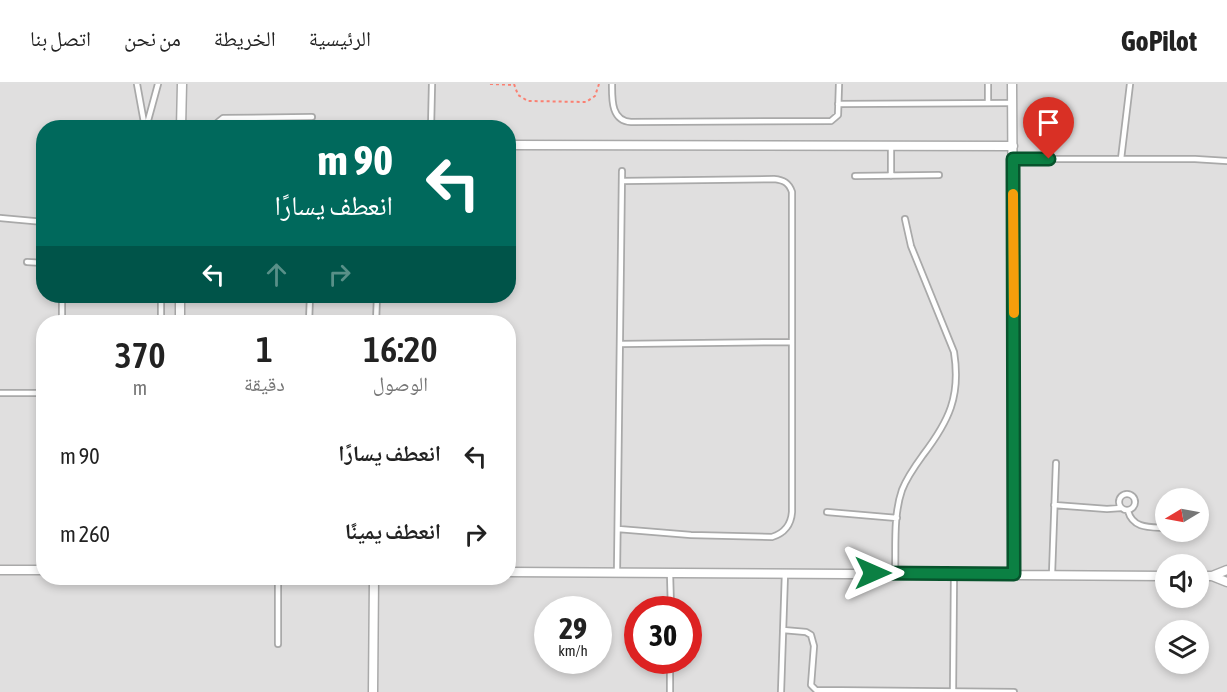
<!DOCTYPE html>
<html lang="ar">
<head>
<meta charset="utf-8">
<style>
  :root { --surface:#fff; --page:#f6f6f6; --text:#222; --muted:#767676; --line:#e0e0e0 }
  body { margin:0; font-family:"Asap Condensed","Noto Naskh Arabic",sans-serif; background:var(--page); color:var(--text); direction:rtl; height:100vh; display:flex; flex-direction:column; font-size:22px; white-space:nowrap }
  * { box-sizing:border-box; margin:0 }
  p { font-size:20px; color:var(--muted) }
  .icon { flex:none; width:33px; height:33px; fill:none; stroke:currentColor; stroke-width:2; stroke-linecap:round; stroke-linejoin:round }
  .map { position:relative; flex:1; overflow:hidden; direction:ltr }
  .drawer { position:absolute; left:36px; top:231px; width:480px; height:270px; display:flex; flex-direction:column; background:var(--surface); border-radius:24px; box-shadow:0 3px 9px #0003; direction:rtl }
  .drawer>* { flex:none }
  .banner { position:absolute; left:36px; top:36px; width:480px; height:183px; border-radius:24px; box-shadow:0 3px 9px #0003; direction:rtl; background:#00695c; color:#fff; overflow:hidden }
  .needle { width:39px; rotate:260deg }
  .fabs { position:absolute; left:1155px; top:404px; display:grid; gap:12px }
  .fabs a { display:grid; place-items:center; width:54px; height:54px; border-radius:50%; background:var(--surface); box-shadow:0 3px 9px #0003; font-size:30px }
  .speed { position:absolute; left:534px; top:512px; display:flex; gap:12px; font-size:30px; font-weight:700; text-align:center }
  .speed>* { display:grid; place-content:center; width:78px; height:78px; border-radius:50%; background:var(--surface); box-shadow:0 3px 9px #0003; line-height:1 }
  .speed small { font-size:15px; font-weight:400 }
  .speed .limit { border:9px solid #d22; background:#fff; color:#111 }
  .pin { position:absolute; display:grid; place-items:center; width:51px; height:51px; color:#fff; margin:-62px -26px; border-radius:50% 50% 50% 0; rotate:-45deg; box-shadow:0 0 6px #0007 }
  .pin .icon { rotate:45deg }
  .me { position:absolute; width:66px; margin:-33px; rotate:90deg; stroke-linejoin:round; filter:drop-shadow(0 0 4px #0008) }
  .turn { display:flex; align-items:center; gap:21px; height:126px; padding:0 24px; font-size:27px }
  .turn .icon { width:78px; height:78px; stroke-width:2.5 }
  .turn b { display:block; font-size:42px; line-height:51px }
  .lanes { display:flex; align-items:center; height:57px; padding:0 24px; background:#0003; justify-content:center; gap:30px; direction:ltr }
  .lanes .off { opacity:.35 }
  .eta { display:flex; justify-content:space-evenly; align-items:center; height:102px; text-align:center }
  .eta b { font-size:36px; font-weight:600; line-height:42px }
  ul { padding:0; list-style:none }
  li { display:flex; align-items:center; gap:18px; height:78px; padding:0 24px }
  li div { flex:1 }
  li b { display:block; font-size:22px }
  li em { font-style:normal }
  header { display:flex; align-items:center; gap:36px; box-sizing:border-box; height:84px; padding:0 30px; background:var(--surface); border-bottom:2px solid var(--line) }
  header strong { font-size:28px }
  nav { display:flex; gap:33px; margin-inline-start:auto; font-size:21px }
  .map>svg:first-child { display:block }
  .residential { fill:#e0dfdf; fill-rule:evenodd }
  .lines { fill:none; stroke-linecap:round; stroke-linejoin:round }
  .service-casing { stroke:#a9a9a9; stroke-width:8 }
  .minor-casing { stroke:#a9a9a9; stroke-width:11 }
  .path { stroke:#fa8072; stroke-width:2; stroke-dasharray:3 3; stroke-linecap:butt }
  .service { stroke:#fff; stroke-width:4.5 }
  .minor { stroke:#fff; stroke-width:8 }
  .route-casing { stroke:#07532c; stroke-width:15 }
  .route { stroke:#0b8043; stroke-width:10 }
  .slow { stroke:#f59e0b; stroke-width:10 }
</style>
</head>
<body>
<header>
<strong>GoPilot</strong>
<nav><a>الرئيسية</a><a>الخريطة</a><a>من نحن</a><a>اتصل بنا</a></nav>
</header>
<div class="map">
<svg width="1227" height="608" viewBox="0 0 1227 608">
  <rect width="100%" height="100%" fill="#f2efe9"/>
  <path class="residential" d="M0,0h1227v608h-1227zM44,44h464v168h-464zM44,238h464v256h-464zM1166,414h32v33h-32zM1166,480h32v33h-32zM548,525h50v51h-50zM638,525h50v51h-50zM1166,546h32v33h-32z"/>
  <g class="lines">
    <defs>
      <path id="service" d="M137,0l8,44
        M612,0c0,15 -1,37 19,38l200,-1 7,-6 1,-31
        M988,18v-18
        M838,20l174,-1
        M146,44l12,-44
        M215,44l3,-6 5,-4 89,-1
        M431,44l1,-44
        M1013,75h182l32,2
        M1121,75l9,-75
        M855,92l84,-1
        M891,92v-30
        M0,134l44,4
        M27,178l17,1
        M62,238v-26
        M161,238v-26
        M309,238l1,-26
        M376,238l1,-26
        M620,260l172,-2
        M0,309h44
        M1119 418a8 8 0 1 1 16 0a8 8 0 1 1-16 0Z
        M1054,421l53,4 14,-1
        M1128,427c5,18 22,16 38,17
        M827,428l70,6
        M618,445l73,6 81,2c13,-4 19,-12 20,-25v-320c-3,-9 -8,-12 -18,-13l-152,2
        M617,488l5,-401
        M670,489l1,36
        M895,489c1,-26 -2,-57 7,-83 5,-13 13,-24 21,-35 26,-34 38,-59 31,-103l-43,-106 -6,-27
        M1052,490l4,-111
        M278,494v66
        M783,546l23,2 5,3 3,11 -3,39 5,5 198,2
        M670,608v-32
        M781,608l4,-119
        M953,608l1,-118"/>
      <path id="minor" d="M1012,0l3,490
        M181,44l1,-44
        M508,61l505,1
        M180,238v-26
        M0,486h44
        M508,488l658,4
        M1198,492h14l15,6
        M1212,492l15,-6
        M373,608l1,-114"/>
    </defs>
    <use href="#service" class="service-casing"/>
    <use href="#minor" class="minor-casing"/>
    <path class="path" d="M490,0l24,1
      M514,0l4,11 10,6 58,1 9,-6 4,-12"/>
    <use href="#service" class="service"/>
    <use href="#minor" class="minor"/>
  </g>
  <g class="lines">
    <defs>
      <path id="route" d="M873,489l141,1 -1,-415h36"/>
    </defs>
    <use href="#route" class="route-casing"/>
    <use href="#route" class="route"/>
    <path class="slow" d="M1013,110l1,119"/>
  </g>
</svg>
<div class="fabs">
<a><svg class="needle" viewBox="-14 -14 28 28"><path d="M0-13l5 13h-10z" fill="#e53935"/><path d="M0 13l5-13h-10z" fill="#767676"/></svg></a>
<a><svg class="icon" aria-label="sound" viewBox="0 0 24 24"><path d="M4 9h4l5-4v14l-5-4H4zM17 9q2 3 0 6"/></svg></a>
<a><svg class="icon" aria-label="layers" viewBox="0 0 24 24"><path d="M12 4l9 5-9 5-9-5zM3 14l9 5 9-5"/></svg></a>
</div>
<div class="speed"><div>29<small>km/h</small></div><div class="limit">30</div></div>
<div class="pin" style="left:1049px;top:75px;background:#d93025"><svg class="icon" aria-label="arrive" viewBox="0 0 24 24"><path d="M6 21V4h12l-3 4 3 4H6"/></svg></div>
<svg class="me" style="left:873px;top:489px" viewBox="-20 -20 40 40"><path d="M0-17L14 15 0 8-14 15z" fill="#0b8043" stroke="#fff" stroke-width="4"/></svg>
<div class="banner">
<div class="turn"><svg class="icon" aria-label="left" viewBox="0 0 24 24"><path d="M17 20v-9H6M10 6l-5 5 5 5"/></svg><div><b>90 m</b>انعطف يسارًا</div></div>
<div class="lanes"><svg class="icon" aria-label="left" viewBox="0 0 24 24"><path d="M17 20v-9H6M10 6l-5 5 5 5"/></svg><svg class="icon off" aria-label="ahead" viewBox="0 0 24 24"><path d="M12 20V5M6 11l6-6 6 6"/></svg><svg class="icon off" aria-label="right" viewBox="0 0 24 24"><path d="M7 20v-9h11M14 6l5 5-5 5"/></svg></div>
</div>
<section class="drawer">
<div class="eta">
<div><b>16:20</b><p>الوصول</p></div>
<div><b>1</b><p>دقيقة</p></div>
<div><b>370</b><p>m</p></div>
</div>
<ul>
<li><svg class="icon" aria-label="left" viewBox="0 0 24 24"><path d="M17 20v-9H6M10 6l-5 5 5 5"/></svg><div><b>انعطف يسارًا</b></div><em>90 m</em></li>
<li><svg class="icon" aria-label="right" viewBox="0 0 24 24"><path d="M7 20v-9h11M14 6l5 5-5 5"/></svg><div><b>انعطف يمينًا</b></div><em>260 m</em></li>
</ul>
</section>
</div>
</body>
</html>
